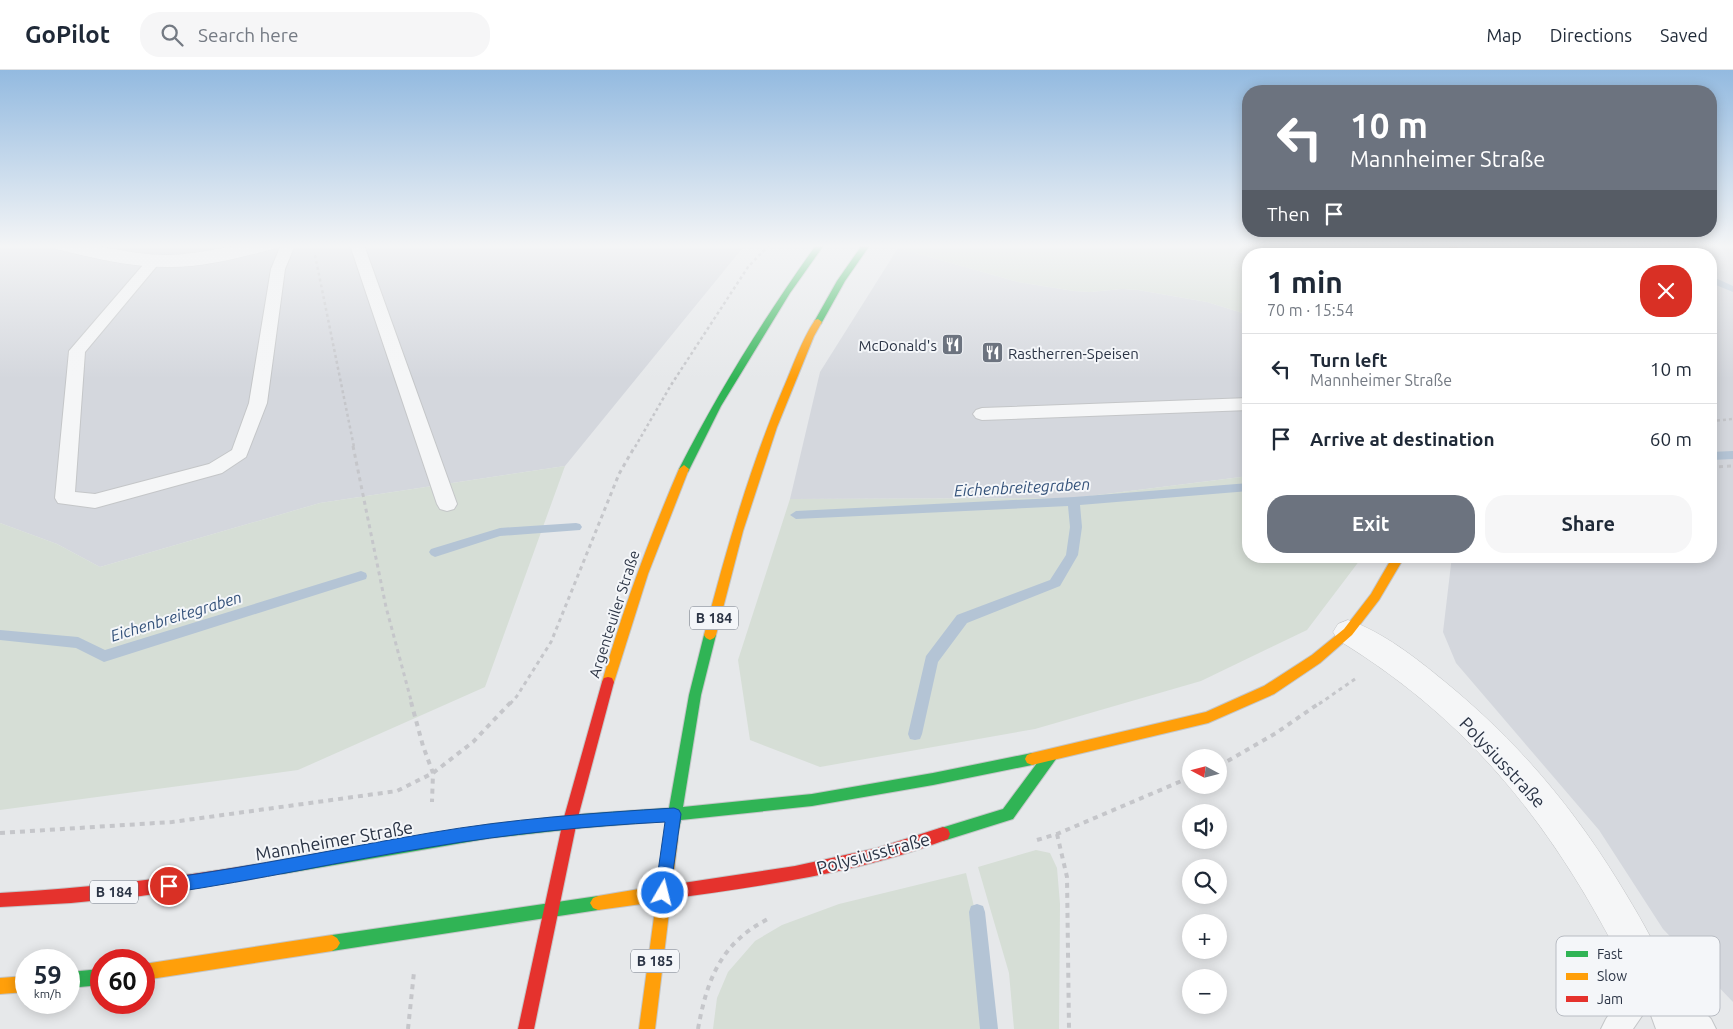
<!DOCTYPE html>
<html lang="en">
<head>
<meta charset="utf-8">
<style>
  :root { --surface:#fff; --page:#f6f6f7; --text:#1f2937; --muted:#747a83; --line:#e0e1e3; --accent:#6c737f }
  body { margin:0; font-family:Ubuntu,sans-serif; background:var(--page); color:var(--text); height:100vh; display:flex; flex-direction:column; font-size:19px; white-space:nowrap }
  * { box-sizing:border-box; margin:0 }
  p { font-size:16px; color:var(--muted) }
  .icon { flex:none; width:28px; height:28px; fill:none; stroke:currentColor; stroke-width:2; stroke-linecap:round; stroke-linejoin:round }
  .map { position:relative; flex:1; overflow:hidden }
  .panel { position:absolute; left:1242px; top:178px; width:475px; height:315px; display:flex; flex-direction:column; background:var(--surface); border-radius:20px; box-shadow:0 2px 12px #0003 }
  .panel>* { flex:none }
  .hud { position:absolute; left:1242px; top:15px; width:475px; height:152px; border-radius:20px; box-shadow:0 2px 12px #0003; background:#6c737f; color:#fff; overflow:hidden }
  .needle { width:32px; rotate:277deg }
  .controls { position:absolute; left:1182px; top:679px; display:grid; gap:10px }
  .controls a { display:grid; place-items:center; width:45px; height:45px; border-radius:50%; background:var(--surface); box-shadow:0 2px 12px #0003; font-size:25px }
  .speed { position:absolute; left:15px; top:879px; display:flex; gap:10px; font-size:25px; font-weight:700; text-align:center }
  .speed>* { display:grid; place-content:center; width:65px; height:65px; border-radius:50%; background:var(--surface); box-shadow:0 2px 12px #0003; line-height:1 }
  .speed small { font-size:12px; font-weight:400 }
  .speed .limit { border:8px solid #d22; background:#fff; color:#111 }
  .pin { position:absolute; display:grid; place-items:center; width:42px; height:42px; color:#fff; margin:-21px; border:2px solid #fff; border-radius:50%; box-shadow:0 1px 5px #0007 }
  .me { position:absolute; width:55px; margin:-28px; rotate:8deg; stroke-linejoin:round; filter:drop-shadow(0 0 4px #0008) }
  .turn { display:flex; align-items:center; gap:18px; height:105px; padding:0 25px; font-size:22px }
  .turn .icon { width:65px; height:65px; stroke-width:2.5 }
  .turn b { display:block; font-size:35px; line-height:42px }
  .then { display:flex; align-items:center; height:48px; padding:0 25px; background:#0003; gap:10px; font-size:19px }
  .round { display:grid; place-items:center; flex:none; width:52px; height:52px; border-radius:20px; background:var(--page) }
  .summary { display:flex; align-items:center; justify-content:space-between; height:85px; padding:0 25px }
  h1 { font-size:30px; font-weight:600; line-height:38px }
  .cta { display:flex; gap:10px; margin-top:auto; padding:10px 25px }
  .cta a { flex:1; height:58px; border-radius:20px; background:var(--accent); color:#fff; font-size:20px; font-weight:600; line-height:58px; text-align:center }
  .cta a+a { background:var(--page); color:var(--text) }
  ul { padding:0; list-style:none }
  li { display:flex; align-items:center; gap:15px; height:70px; padding:0 25px; border-top:1px solid var(--line) }
  li div { flex:1 }
  li b { display:block; font-size:19px }
  li em { font-style:normal }
  header { display:flex; align-items:center; gap:30px; box-sizing:border-box; height:70px; padding:0 25px; background:var(--surface); border-bottom:1px solid var(--line) }
  header strong { font-size:24px }
  nav { display:flex; gap:28px; margin-inline-start:auto; font-size:18px }
  .search { width:350px; height:45px; background:var(--page); display:flex; align-items:center; gap:12px; box-sizing:border-box; padding:0 18px; border-radius:20px; color:var(--muted); font-size:19px }
  .map>svg:first-child { display:block }
  .built { fill:#d4d7dd }
  .green { fill:#d6ded6 }
  .lines { fill:none; stroke-linecap:round; stroke-linejoin:round }
  .stream { fill:#b4c4d5; fill-rule:evenodd }
  .lane-casing { stroke:#c4c6c8; stroke-width:2 }
  .street-casing { stroke:#c4c6c8; stroke-width:1 }
  .fast-casing { stroke:#c4c6c8; stroke-width:2 }
  .slow-casing { stroke:#c4c6c8; stroke-width:2 }
  .jam-casing { stroke:#c4c6c8; stroke-width:2 }
  .path-far2 { stroke:#c5c6ca; stroke-width:2.5; stroke-dasharray:3 3; stroke-linecap:butt }
  .path-far1 { stroke:#c5c6ca; stroke-width:3; stroke-dasharray:4 4; stroke-linecap:butt }
  .path { stroke:#c5c6ca; stroke-width:4; stroke-dasharray:5 5; stroke-linecap:butt }
  .lane { fill:#f5f6f7; fill-rule:evenodd }
  .street { fill:#f5f6f7; fill-rule:evenodd }
  .fast { fill:#30b455; fill-rule:evenodd }
  .slow { fill:#ff9f0a; fill-rule:evenodd }
  .jam { fill:#e5322d; fill-rule:evenodd }
  .route { fill:#1a73e8; stroke:#114b97 }
  .labels { text-anchor:middle; dominant-baseline:central; stroke-width:4; stroke-linejoin:round; paint-order:stroke }
  .shield { fill:#f4f6f9; stroke:#676e7b; stroke-width:1 }
  .shield-label { font-size:14px; font-weight:bold; fill:#2b3445 }
  .poi-label { font-size:15px; fill:#2b3445; stroke:#f4f6f9; text-anchor:end }
  .street-label { font-size:15px; fill:#2b3445; stroke:#f4f6f9 }
  .water-label { font-size:16px; font-style:italic; fill:#34527a; stroke:#f4f6f9 }
  .near-street-label { font-size:18px; fill:#2b3445; stroke:#f4f6f9 }
  .key { fill:#f4f6f9; stroke:#b8bcc3; stroke-width:1 }
  .key-label { font-size:14px; fill:#2b3445 }
</style>
</head>
<body>
<header>
<strong>GoPilot</strong>
<div class="search"><svg class="icon" aria-label="search" viewBox="0 0 24 24"><circle cx="10" cy="10" r="6"/><path d="M15 15l6 6"/></svg>Search here</div>
<nav><a>Map</a><a>Directions</a><a>Saved</a></nav>
</header>
<div class="map">
<svg width="1733" height="959" viewBox="0 0 1733 959">
  <rect width="100%" height="100%" fill="#e6e8ea"/>
  <path class="built" d="M0,175h745l-180,221 -245,37 -220,64 -43,-23 -57,-21z
    M1486,175h247v757l-70,-73 -64,-99 -143,-167 -13,-31 9,-76h259v-302h-226z
    M898,178l120,34 56,9 16,1 32,-3 16,1 69,12 42,13v161l-175,22 -284,1 30,-127z"/>
  <path class="green" d="M902,175h509l-2,9h-160v61l-42,-13 -69,-12 -16,-1 -32,3 -16,-1 -56,-9 -120,-34z
    M565,396l-80,221 -187,83 -298,40v-287l57,21 43,23 220,-64z
    M1249,406v80h114l-56,74 -106,51 -166,48 -215,38 -70,-27 -12,-80 52,-161 284,-1z
    M1036,780l14,3 7,15 3,36 -1,125h-45l-5,-56 -31,-106z
    M966,803l21,88 4,68h-278l4,-31 11,-26 27,-31 27,-16 57,-21z"/>
  <g class="lines">
    <path class="stream" d="M1635,175h10l17,9h-12z
      M1711,206l22,10v6l-22,-9z
      M1733,381v8l-22,1v-8z
      M1249,413v8l-169,14 2,22 -4,28 -18,31 -93,37 -29,39 -16,72 -2,5 -5,1 -5,-1 -2,-5 18,-78 31,-41 93,-35 16,-25 4,-28 -2,-21 -272,13 -6,-4 6,-4 278,-14z
      M576,453l4,1 2,3 -2,3 -80,6 -65,21 -4,-2 -2,-3 2,-3 69,-21z
      M361,501l5,2 1,3 -1,3 -262,83 -28,-14 -76,-8v-10l78,7 27,13z
      M977,834l6,2 2,6 13,117h-18l-11,-117 2,-6z"/>
    <defs>
      <path id="lane" d="M281,175h14l-10,24 -18,134 -21,54 -24,16 -127,35 -37,-5 -3,-5 14,-147 80,-93h10l2,3 -76,91 -10,140 20,2 114,-30 23,-14 17,-47 22,-134z
        M350,175h14l93,259 -3,5 -7,2 -7,-2 -3,-5z
        M1249,328v12l-267,10 -6,-2 -3,-4 3,-4 6,-2z
        M1651,894l10,4 50,51 5,10h-60l-8,-22 -15,22h-32l5,-10 35,-51z"/>
      <path id="street" d="M53,175c39,-5 77,11 115,10 37,0 72,-15 108,-10l-3,4c-35,9 -71,19 -107,18 -36,0 -74,-9 -110,-18z
        M1348,550c35,12 68,38 96,61 71,58 126,122 174,200 19,31 38,63 52,97l-5,14 -14,5 -14,-5c-72,-149 -156,-265 -299,-352l-5,-8 5,-8z"/>
      <path id="fast" d="M816,175h8l-34,48 -69,113 -33,66h-8l-1,-3c40,-79 86,-152 137,-224z
        M862,175h8l-25,36 -24,43h-6l-1,-2 23,-41z
        M710,560l4,2 2,3 -15,60 -18,112 129,-13 121,-21 99,-20 5,2 2,4 -2,4 -5,2 -99,20 -121,21 -131,14 -5,23 -5,2 -5,-2 -2,-5 3,-17 -85,7 -91,10 -209,36 -5,-2 -2,-5 2,-5 5,-2 209,-36 91,-10 87,-6 20,-113 15,-60 2,-3z
        M1051,679l5,2 2,4 -2,4 -43,60 -70,22 -5,-2 -2,-5 2,-5 65,-20 43,-58z
        M598,826l5,2 3,5 -3,5 -5,2 -266,41 -5,-3 -3,-5 3,-5 5,-3z
        M101,899v16l-32,3v-16z"/>
      <path id="slow" d="M1450,175h8l-2,9h-8z
        M818,249l4,3 -8,14 -37,91 -34,104 -27,104 -2,3 -4,2 -4,-2 -2,-3c22,-84 45,-166 79,-246 10,-23 18,-48 32,-69z
        M684,395l5,4 -41,105 -34,108 -2,4 -4,1 -4,-1 -2,-4c21,-73 47,-143 77,-213z
        M1393,486h12l-26,44 -27,35 -32,28 -46,31 -66,29 -176,42 -5,-2 -2,-4 2,-4 5,-2 174,-41 58,-26 48,-31 32,-26 27,-35z
        M671,761l5,2 2,5 -23,191h-16l17,-127 -58,8 -5,-2 -3,-5 3,-5 5,-2 59,-10 7,-48 2,-5z
        M332,865l5,3 3,5 -3,5 -5,3 -188,29v-16z
        M26,906v16l-26,2v-16z"/>
      <path id="jam" d="M608,607l4,1 2,4 -37,139 -43,208h-16l45,-208 39,-139 2,-4z
        M943,757l5,2 2,5 -2,5c-91,35 -189,47 -285,61l-5,-2 -2,-5 2,-5 5,-2 132,-20 82,-18z
        M282,790l5,2 2,5 -2,5 -40,8 -106,16 -70,7 -71,4v-14c95,-5 188,-17 282,-33z"/>
    </defs>
    <use href="#lane" class="lane-casing"/>
    <use href="#street" class="street-casing"/>
    <use href="#fast" class="fast-casing"/>
    <use href="#slow" class="slow-casing"/>
    <use href="#jam" class="jam-casing"/>
    <path class="path-far2" d="M1416,184l3,-9
      M315,185l39,192
      M1711,351l22,-2
      M635,377l36,-62 77,-118 21,-22"/>
    <path class="path-far1" d="M353,376l33,161 26,97
      M1711,397l22,-1
      M510,634l7,-8 34,-54 68,-168 16,-28
      M1319,634l36,-25"/>
    <path class="path" d="M411,632l12,44 10,27 -1,29
      M1219,696l57,-33 45,-31
      M0,763l172,-11 225,-31 36,-18 40,-31 38,-40
      M1057,764l10,43 2,152
      M1037,770l20,-6 134,-57
      M408,959l6,-57
      M698,959c9,-50 23,-87 72,-111"/>
    <use href="#lane" class="lane"/>
    <use href="#street" class="street"/>
    <use href="#fast" class="fast"/>
    <use href="#slow" class="slow"/>
    <use href="#jam" class="jam"/>
  </g>
  <linearGradient id="sky" x2="0" y2="1"><stop stop-color="#93bae0"/><stop offset="0.57" stop-color="#f4f5f6"/><stop offset="1" stop-color="#f4f5f6" stop-opacity="0"/></linearGradient>
  <rect width="1733" height="309" fill="url(#sky)"/>
  <path class="route" d="M674,738l5,2 2,4 -11,79 -2,5 -5,3 -6,-3 -2,-5 10,-71c-79,4 -156,12 -234,25 -88,14 -174,33 -262,46l-6,-2 -2,-5 2,-6 6,-2c87,-12 173,-30 260,-45 81,-14 163,-20 245,-25z"/>
  <defs>
    <symbol id="restaurant-square" viewBox="-11 -11 22 22"><rect x="-9" y="-9" width="18" height="18" rx="4" fill="#6c737f" stroke="#f4f6f9"/><path d="M-5-6h1v4h1v-4h1v4h1v-4h1v5L-1.5 .5V6h-2V.5L-5-1ZM5-6V6H3V1.5H1.5Q1.5-4 5-6Z" fill="#fff"/></symbol>
  </defs>
  <g fill-rule="evenodd">
    <use href="#restaurant-square" x="940" y="262" width="25" height="25"/>
    <use href="#restaurant-square" x="980" y="270" width="25" height="25"/>
  </g>
  <g class="labels">
    <g class="shield">
      <rect x="690" y="536.5" width="48" height="23" rx="4"/>
      <rect x="90" y="810.5" width="48" height="23" rx="4"/>
      <rect x="631" y="879.5" width="48" height="23" rx="4"/>
    </g>
    <g class="shield-label">
      <text x="714" y="548">B 184</text>
      <text x="114" y="822">B 184</text>
      <text x="655" y="891">B 185</text>
    </g>
    <g class="poi-label">
      <text x="937" y="275">McDonald's</text>
      <text x="1008" y="283" text-anchor="start">Rastherren-Speisen</text>
    </g>
    <g class="street-label">
      <text transform="translate(614 544) rotate(-72)">Argenteuiler Straße</text>
    </g>
    <g class="water-label">
      <text transform="translate(1022 417) rotate(-3)">Eichenbreitegraben</text>
      <text transform="translate(176 546) rotate(-17)">Eichenbreitegraben</text>
    </g>
    <g class="near-street-label">
      <text transform="translate(1503 692) rotate(47)">Polysiusstraße</text>
      <text transform="translate(334 770) rotate(-10)">Mannheimer Straße</text>
      <text transform="translate(873 783) rotate(-15)">Polysiusstraße</text>
    </g>
  </g>
  <rect x="1556" y="866" width="164" height="80" rx="8" class="key"/>
  <rect x="1566" y="881" width="22" height="6" fill="#30b455"/>
  <rect x="1566" y="903" width="22" height="7" fill="#ff9f0a"/>
  <rect x="1566" y="926" width="22" height="6" fill="#e5322d"/>
  <g class="key-label">
    <text x="1597" y="889">Fast</text>
    <text x="1597" y="911">Slow</text>
    <text x="1597" y="934">Jam</text>
  </g>
</svg>
<div class="controls">
<a><svg class="needle" viewBox="-14 -14 28 28"><path d="M0-13l5 13h-10z" fill="#e53935"/><path d="M0 13l5-13h-10z" fill="#747a83"/></svg></a>
<a><svg class="icon" aria-label="sound" viewBox="0 0 24 24"><path d="M4 9h4l5-4v14l-5-4H4zM17 9q2 3 0 6"/></svg></a>
<a><svg class="icon" aria-label="search" viewBox="0 0 24 24"><circle cx="10" cy="10" r="6"/><path d="M15 15l6 6"/></svg></a>
<a>+</a>
<a>−</a>
</div>
<div class="speed"><div>59<small>km/h</small></div><div class="limit">60</div></div>
<div class="pin" style="left:169px;top:816px;background:#d93025"><svg class="icon" aria-label="arrive" viewBox="0 0 24 24"><path d="M6 21V4h12l-3 4 3 4H6"/></svg></div>
<svg class="me" style="left:663px;top:823px" viewBox="-20 -20 40 40"><circle r="17" fill="#1a73e8" stroke="#fff" stroke-width="3"/><path d="M0-11L8 9 0 5-8 9z" fill="#fff"/></svg>
<div class="hud">
<div class="turn"><svg class="icon" aria-label="left" viewBox="0 0 24 24"><path d="M17 20v-9H6M10 6l-5 5 5 5"/></svg><div><b>10 m</b>Mannheimer Straße</div></div>
<div class="then">Then<svg class="icon" aria-label="arrive" viewBox="0 0 24 24"><path d="M6 21V4h12l-3 4 3 4H6"/></svg></div>
</div>
<section class="panel">
<div class="summary"><div><h1>1 min</h1><p>70 m · 15:54</p></div><a class="round" style="background:#d93025;color:#fff"><svg class="icon" aria-label="close" viewBox="0 0 24 24"><path d="M6 6l12 12M18 6L6 18"/></svg></a></div>
<ul>
<li><svg class="icon" aria-label="left" viewBox="0 0 24 24"><path d="M17 20v-9H6M10 6l-5 5 5 5"/></svg><div><b>Turn left</b><p>Mannheimer Straße</p></div><em>10 m</em></li>
<li><svg class="icon" aria-label="arrive" viewBox="0 0 24 24"><path d="M6 21V4h12l-3 4 3 4H6"/></svg><div><b>Arrive at destination</b></div><em>60 m</em></li>
</ul>
<div class="cta"><a>Exit</a><a>Share</a></div>
</section>
</div>
</body>
</html>
